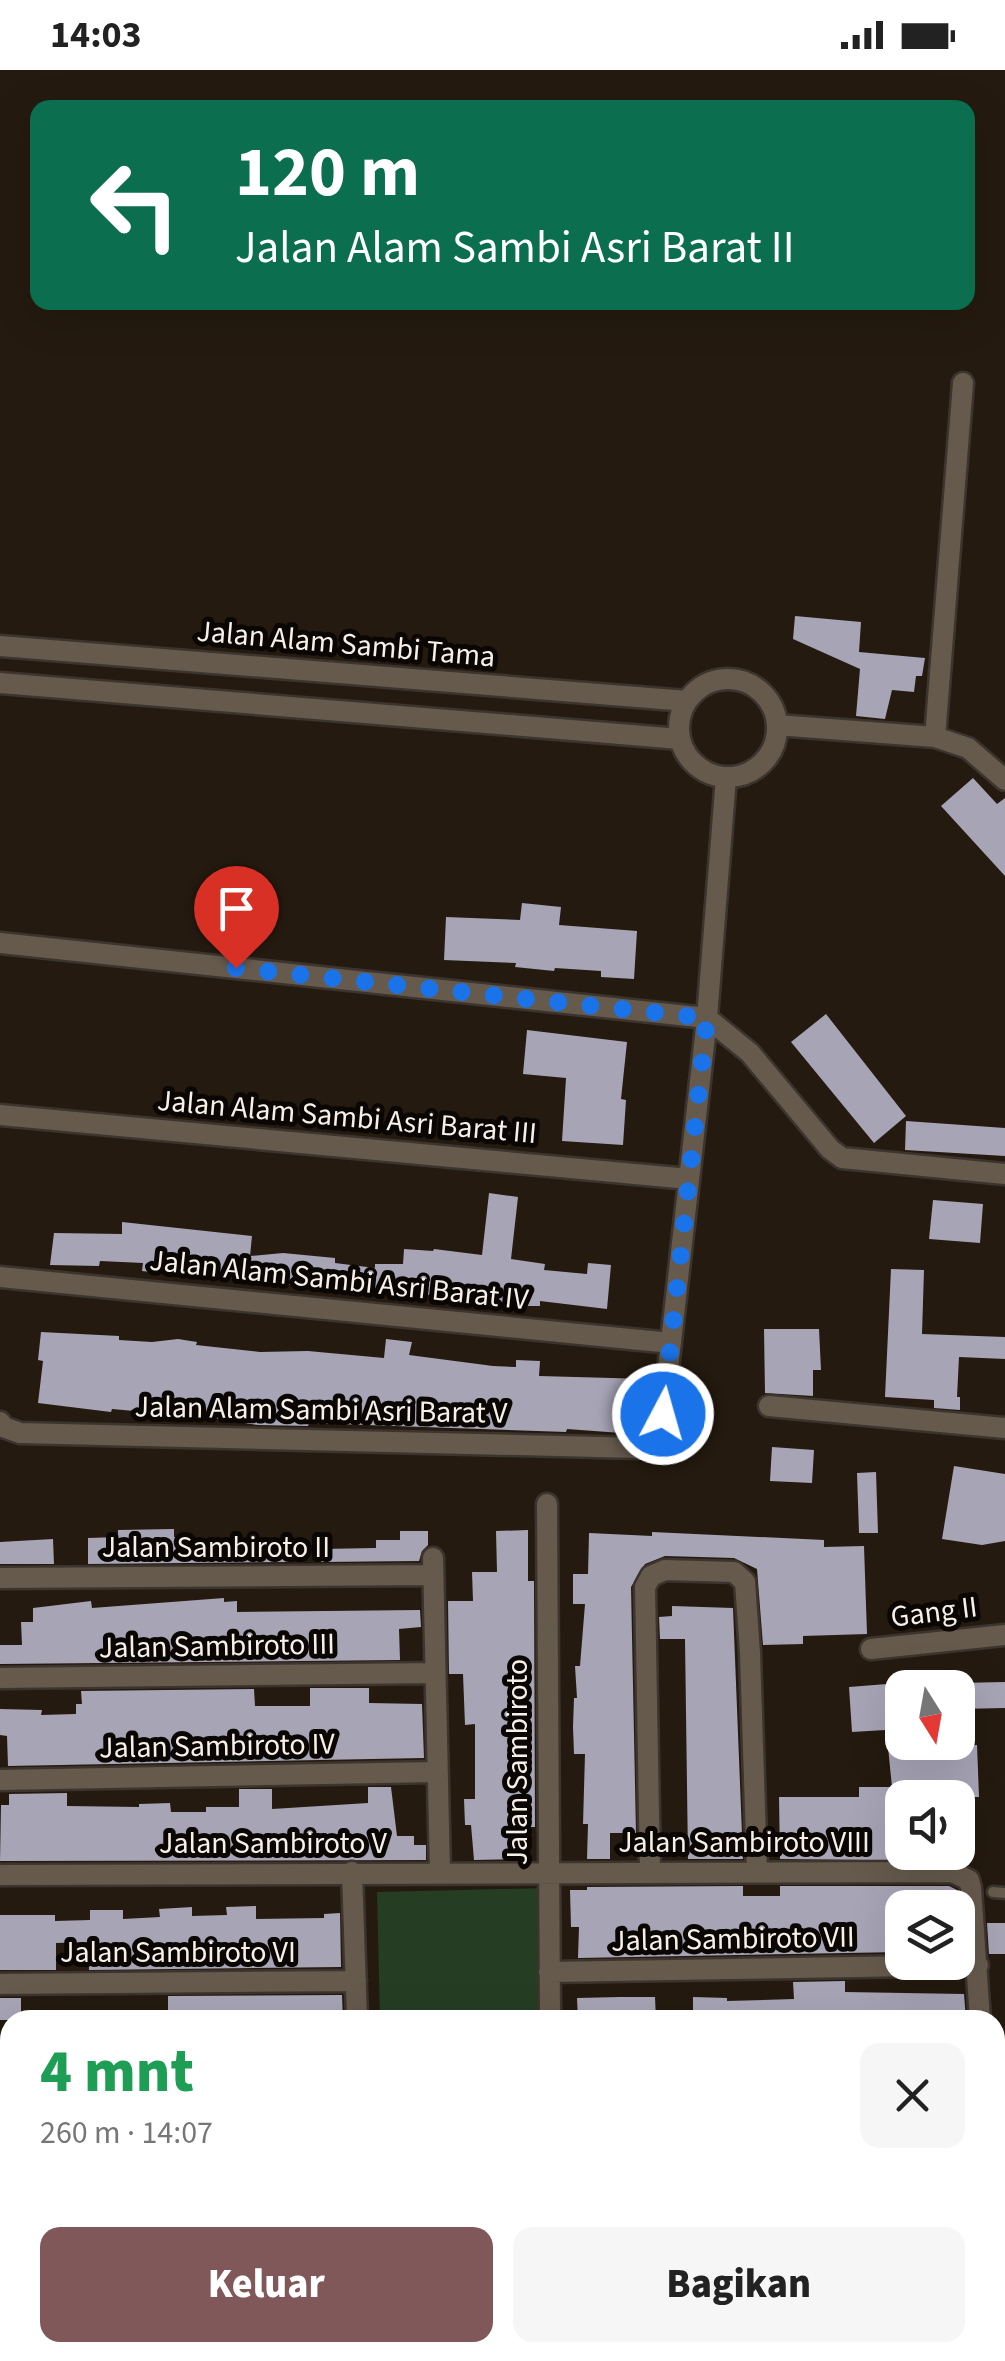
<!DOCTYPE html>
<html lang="id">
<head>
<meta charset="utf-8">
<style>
  :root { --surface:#fff; --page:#f6f6f6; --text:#222; --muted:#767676; --accent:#81585a }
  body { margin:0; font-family:"Source Sans 3",sans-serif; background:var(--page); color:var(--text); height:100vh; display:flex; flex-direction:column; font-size:38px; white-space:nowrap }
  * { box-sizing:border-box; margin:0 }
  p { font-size:32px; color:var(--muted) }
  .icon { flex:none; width:55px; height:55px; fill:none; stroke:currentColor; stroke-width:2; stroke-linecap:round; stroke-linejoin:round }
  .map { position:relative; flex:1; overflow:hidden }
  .details { position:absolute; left:0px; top:1940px; width:1005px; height:352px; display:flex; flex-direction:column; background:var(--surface); border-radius:30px 30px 0 0; box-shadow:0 10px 40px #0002 }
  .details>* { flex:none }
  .hud { position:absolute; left:30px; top:30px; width:945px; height:210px; border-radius:20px; box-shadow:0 10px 40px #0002; background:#0b6e4f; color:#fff; overflow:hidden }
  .needle { width:65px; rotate:169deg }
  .fabs { position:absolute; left:885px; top:1600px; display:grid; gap:20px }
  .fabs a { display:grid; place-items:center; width:90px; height:90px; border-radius:20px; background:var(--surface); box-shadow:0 10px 40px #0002; font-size:50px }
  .pin { position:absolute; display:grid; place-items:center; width:85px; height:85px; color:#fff; margin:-102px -42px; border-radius:50% 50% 50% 0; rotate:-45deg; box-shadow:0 0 10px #0007 }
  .pin .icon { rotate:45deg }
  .me { position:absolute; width:110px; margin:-55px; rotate:6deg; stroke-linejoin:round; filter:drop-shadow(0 0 8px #0008) }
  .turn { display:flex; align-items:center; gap:35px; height:210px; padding:0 40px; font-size:45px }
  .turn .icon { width:130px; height:130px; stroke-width:2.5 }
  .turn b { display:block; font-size:70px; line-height:85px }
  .round { display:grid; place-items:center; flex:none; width:105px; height:105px; border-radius:20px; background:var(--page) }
  .headline { display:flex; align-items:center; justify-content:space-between; height:170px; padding:0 40px }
  h1 { font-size:60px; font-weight:800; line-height:75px; color:#1e9e55 }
  .button { display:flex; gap:20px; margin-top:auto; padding:20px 40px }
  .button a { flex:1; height:115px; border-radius:20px; background:var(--accent); color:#fff; font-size:40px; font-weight:800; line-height:115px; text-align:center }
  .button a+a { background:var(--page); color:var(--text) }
  .status { display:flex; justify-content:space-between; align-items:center; height:70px; padding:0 50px; background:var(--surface); direction:ltr }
  .status svg { height:28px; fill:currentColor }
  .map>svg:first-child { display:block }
  .green { fill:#243d23 }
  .building { fill:#a7a4b6 }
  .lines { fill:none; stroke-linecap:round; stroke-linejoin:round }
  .lane-casing { stroke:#3c342e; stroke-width:15 }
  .street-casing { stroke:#3c342e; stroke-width:25 }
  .lane { stroke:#665a4d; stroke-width:10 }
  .street { stroke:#665a4d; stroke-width:20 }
  .route { stroke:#1a73e8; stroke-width:18; stroke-dasharray:0 32.4 }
  .labels { text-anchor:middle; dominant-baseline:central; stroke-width:10; stroke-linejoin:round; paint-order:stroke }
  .street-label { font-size:30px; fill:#f7f0e8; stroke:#0a0603 }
</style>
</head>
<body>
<div class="status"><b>14:03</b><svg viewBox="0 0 49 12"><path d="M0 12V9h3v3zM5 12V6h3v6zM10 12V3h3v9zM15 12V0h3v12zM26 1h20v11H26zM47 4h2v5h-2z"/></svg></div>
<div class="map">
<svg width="1005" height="2291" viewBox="0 0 1005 2291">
  <rect width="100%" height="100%" fill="#241a0f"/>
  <path class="green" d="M547,1818l3,132h-170l-3,-128z"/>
  <path class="building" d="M795,546l66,6 -2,30 66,6 -3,18h-6l-2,16 -22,-2 -7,29 -29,-3 4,-47 -67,-30z
    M973,708l24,26 8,-6v78l-64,-70z
    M522,833l39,4 -2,18 78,6 -3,48 -33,-2v-6l-46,-3 -1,3 -39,-4 1,-4 -72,-3 2,-43 74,3z
    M826,944l80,102 -32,27 -83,-101z
    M527,960l100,12 -6,57 5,1 -3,45 -61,-4 4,-63 -43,-4z
    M906,1051l99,7v28l-100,-6z
    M489,1123l29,4 -7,62 34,5 -1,6 43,4 1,-11 23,2 -4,44 -67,-8v5h-49v-4l-32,-7v3l-58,-6h-43l-10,-1v-5h-50l-103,-12 -1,3 -52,-6 1,-8 -43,-2 -1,5 -49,-1 4,-32 68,1v-12l130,14 -2,20 33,-3 52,5v5l40,5v-4h28l1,-15 29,2 1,-2 48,6z
    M933,1130l50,4 -3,39 -51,-4z
    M891,1199l33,1 -2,64 83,3v22l-46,-2 -2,40h3v13l-26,-2v-8l-49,-3z
    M764,1259h55l2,41h-8v26l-48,-3z
    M41,1262l78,4v4l33,2 26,-3 19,3 -1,3 64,7 48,-1 76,7 2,-19 26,3 -3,13 84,11 23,1v-7l24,1 -1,15 109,3 -3,43 -2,8 -8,4 -68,-5 -1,3 -257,-9 -1,3 -50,-1 -45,-7 -101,-9 -1,3 -73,-9 5,-42 -5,-1z
    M772,1377l42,3 -2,33 -42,-2z
    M954,1396l51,8v67l-23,4 -40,-6z
    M876,1402l2,61h-19l-2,-60z
    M174,1459v8l51,4v4l65,-4 -1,21 -201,2v-26l30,-1v-7z
    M528,1460v51h6l1,246h-6v32l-55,1 -3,-35h-6l-1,-26h11v-75l-10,1 -2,-51h-14l-1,-73h25l-1,-29h25l-1,-41z
    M400,1461h28v14l-6,6 -3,10 -98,1 -1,-13 56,-1v-8h24z
    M652,1462l172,8v7l40,-1 3,88 -64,2v8l-40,1 -6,-76 -23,-11 -69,-2 -20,8 -14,23 5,246h-26v26h-23l1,-35h-5l2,-70h-11l-1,-27 1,-29h3l-2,-32h5l5,-62h-12v-30h15l1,-41 63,3z
    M53,1469l1,25h-54v-22z
    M224,1528v4l13,-1v11l183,-2 1,17 -22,2 1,31 -400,4v-19h22l-1,-23h12v-14l58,-7 1,7z
    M672,1536l61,2 10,251h-55l-3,-220h-25l-1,-22 13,-1z
    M1005,1612v26l-47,1v-26z
    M887,1614l15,1v44l-50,3 -3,-45z
    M310,1618h59v15l53,1 2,54 -416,8 -1,-30 -7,-1v-26l42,1 -1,5 35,-1v-10h6l-1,-13 173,-2 1,17h55z
    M960,1670v6l17,-1 2,52 -84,1 2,46h5v8h58v9l-180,-2 -1,-62h80v-10h33l-4,-40z
    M368,1717h23l6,49h17v9h12v15l-426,1 1,-56h8v-11l58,-1v13l72,1v-3l31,-1 1,9h35v-5h33v-18h33v20l96,-6z
    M743,1816v10h37v-10h169l8,4 2,18h-57v44l-324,6 1,-31h-8l-1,-37h17v-3z
    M256,1836v13l68,-1v-4l16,-1 1,54 -252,3v-28l-33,1v27h-56v-55h55v6l35,-1v-10h33v9l37,-2 -1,-8 33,-2v9l35,-1 -1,-8z
    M987,1853h18v31h-16z
    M845,1911v11l119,2 2,26h-273v-23l34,1v3l67,-2 -1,-17z
    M342,1925l1,25h-175v-24z
    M620,1927h35l1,23h-78l-1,-22z
    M0,1928h21v22h-21z"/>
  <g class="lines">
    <defs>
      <path id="lane" d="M993,1822l12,1"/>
      <path id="street" d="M0,576l687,55
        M679 658a49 49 0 1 1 98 0a49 49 0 1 1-98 0Z
        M0,613l680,56
        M777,655l158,12 33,11 37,32
        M935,667l28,-354
        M0,873l707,75 43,35 80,96 12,9 163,16
        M0,1045l689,64
        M0,1207l671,66
        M769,1336l236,22
        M0,1352l3,5 17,6 619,15 15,-9 9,-25 44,-396 19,-241
        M547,1434l3,516
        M433,1488l7,314
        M0,1508l432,-3
        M871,1579l134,-14
        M0,1608l434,-5
        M0,1710l435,-8
        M650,1801l-5,-284 6,-11 14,-6 69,2 11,10 5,71 7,219
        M352,1802l5,148
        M0,1805l952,-3 17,8 2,8 9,132
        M549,1902l429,-7
        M0,1914l356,-3
        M995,2009h10
        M0,2030h10
        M46,2282l127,9
        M443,2282v9
        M555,2282v9
        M654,2282l1,9
        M753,2282v9
        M257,2291v-9
        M341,2291v-9
        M884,2291l3,-9"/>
    </defs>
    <use href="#lane" class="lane-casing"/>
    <use href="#street" class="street-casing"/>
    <use href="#lane" class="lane"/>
    <use href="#street" class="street"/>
  </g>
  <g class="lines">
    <path class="route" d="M236,898l471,50 -44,396"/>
  </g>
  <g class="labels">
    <g class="street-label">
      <text transform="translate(346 574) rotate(5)">Jalan Alam Sambi Tama</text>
      <text transform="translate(347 1047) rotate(5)">Jalan Alam Sambi Asri Barat III</text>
      <text transform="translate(339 1210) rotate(6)">Jalan Alam Sambi Asri Barat IV</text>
      <text transform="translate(321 1340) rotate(1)">Jalan Alam Sambi Asri Barat V</text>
      <text x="216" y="1477">Jalan Sambiroto II</text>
      <text transform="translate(934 1542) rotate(-7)">Gang II</text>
      <text transform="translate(217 1576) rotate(-1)">Jalan Sambiroto III</text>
      <text transform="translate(217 1676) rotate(-1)">Jalan Sambiroto IV</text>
      <text transform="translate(517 1692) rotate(-90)">Jalan Sambiroto</text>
      <text x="744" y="1772">Jalan Sambiroto VIII</text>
      <text x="273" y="1773">Jalan Sambiroto V</text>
      <text transform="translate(733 1869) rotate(-1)">Jalan Sambiroto VII</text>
      <text x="178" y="1882">Jalan Sambiroto VI</text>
    </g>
  </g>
</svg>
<div class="fabs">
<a><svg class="needle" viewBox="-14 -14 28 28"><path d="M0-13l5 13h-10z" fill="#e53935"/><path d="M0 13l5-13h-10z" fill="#767676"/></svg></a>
<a><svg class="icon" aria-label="sound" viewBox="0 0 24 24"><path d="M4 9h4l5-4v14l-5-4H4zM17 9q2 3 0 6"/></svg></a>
<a><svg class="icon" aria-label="layers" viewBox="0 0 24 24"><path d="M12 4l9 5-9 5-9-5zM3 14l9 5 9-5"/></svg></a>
</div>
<div class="pin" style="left:236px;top:898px;background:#d93025"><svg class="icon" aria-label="arrive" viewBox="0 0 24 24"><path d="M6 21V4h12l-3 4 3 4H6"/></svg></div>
<svg class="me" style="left:663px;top:1344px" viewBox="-20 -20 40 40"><circle r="17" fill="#1a73e8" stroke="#fff" stroke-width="3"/><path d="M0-11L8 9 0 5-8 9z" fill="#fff"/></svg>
<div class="hud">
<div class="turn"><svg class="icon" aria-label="left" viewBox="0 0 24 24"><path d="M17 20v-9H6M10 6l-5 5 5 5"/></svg><div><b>120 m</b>Jalan Alam Sambi Asri Barat II</div></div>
</div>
<section class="details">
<div class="headline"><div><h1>4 mnt</h1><p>260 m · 14:07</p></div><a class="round"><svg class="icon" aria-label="close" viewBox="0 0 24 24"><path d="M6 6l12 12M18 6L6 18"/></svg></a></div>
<div class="button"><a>Keluar</a><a>Bagikan</a></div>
</section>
</div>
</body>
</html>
